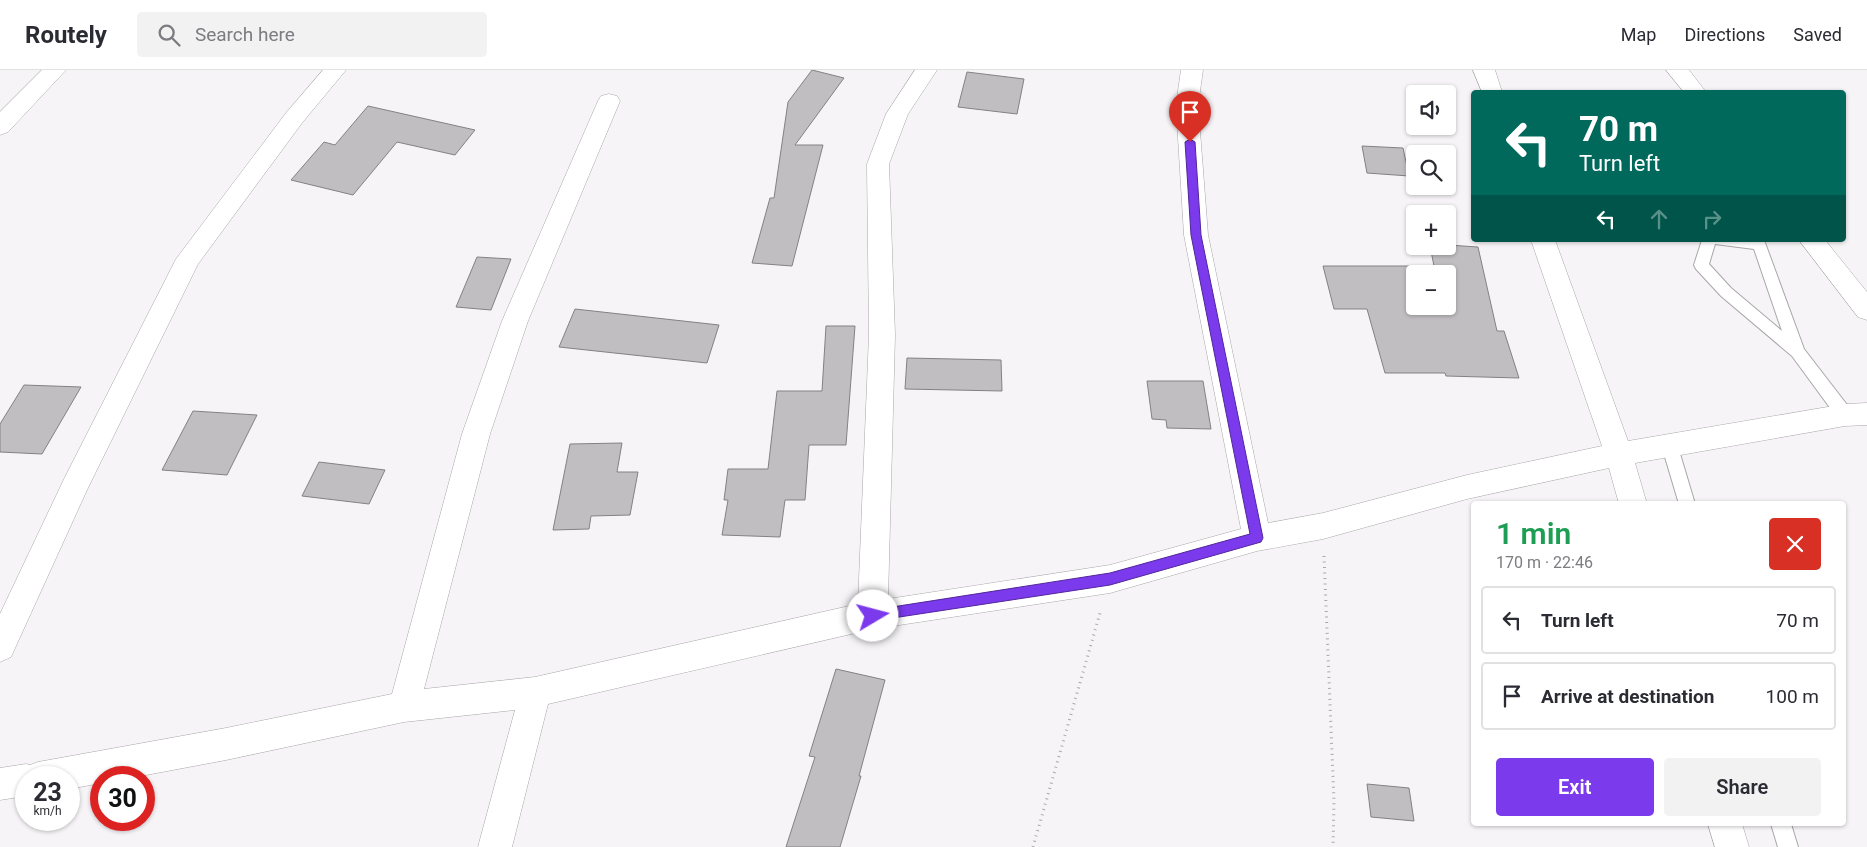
<!DOCTYPE html>
<html lang="en">
<head>
<meta charset="utf-8">
<style>
  :root { --surface:#fff; --page:#f2f2f3; --text:#2b2b33; --muted:#7c7c81; --line:#e1e1e2; --accent:#7c3aed }
  body { margin:0; font-family:Roboto,sans-serif; background:var(--page); color:var(--text); height:100vh; display:flex; flex-direction:column; font-size:19px; white-space:nowrap }
  * { box-sizing:border-box; margin:0 }
  p { font-size:16px; color:var(--muted) }
  .icon { flex:none; width:28px; height:28px; fill:none; stroke:currentColor; stroke-width:2; stroke-linecap:round; stroke-linejoin:round }
  .map { position:relative; flex:1; overflow:hidden }
  .side { position:absolute; left:1471px; top:431px; width:375px; height:325px; display:flex; flex-direction:column; background:var(--surface); border-radius:5px; box-shadow:0 1px 4px #0004 }
  .side>* { flex:none }
  .guide { position:absolute; left:1471px; top:20px; width:375px; height:152px; border-radius:5px; box-shadow:0 1px 4px #0004; background:#00695c; color:#fff; overflow:hidden }
  .buttons { position:absolute; left:1406px; top:15px; display:grid; gap:10px }
  .buttons a { display:grid; place-items:center; width:50px; height:50px; border-radius:5px; background:var(--surface); box-shadow:0 1px 4px #0004; font-size:25px }
  .speed { position:absolute; left:15px; top:696px; display:flex; gap:10px; font-size:25px; font-weight:700; text-align:center }
  .speed>* { display:grid; place-content:center; width:65px; height:65px; border-radius:50%; background:var(--surface); box-shadow:0 1px 4px #0004; line-height:1 }
  .speed small { font-size:12px; font-weight:400 }
  .speed .limit { border:8px solid #d22; background:#fff; color:#111 }
  .pin { position:absolute; display:grid; place-items:center; width:42px; height:42px; color:#fff; margin:-51px -21px; border-radius:50% 50% 50% 0; rotate:-45deg; box-shadow:0 0 5px #0007 }
  .pin .icon { rotate:45deg }
  .me { position:absolute; width:55px; margin:-28px; rotate:82deg; stroke-linejoin:round; filter:drop-shadow(0 0 4px #0008) }
  .turn { display:flex; align-items:center; gap:18px; height:105px; padding:0 25px; font-size:22px }
  .turn .icon { width:65px; height:65px; stroke-width:2.5 }
  .turn b { display:block; font-size:35px; line-height:42px }
  .lanes { display:flex; align-items:center; height:48px; padding:0 25px; background:#0003; justify-content:center; gap:25px; direction:ltr }
  .lanes .off { opacity:.35 }
  .round { display:grid; place-items:center; flex:none; width:52px; height:52px; border-radius:5px; background:var(--page) }
  .summary { display:flex; align-items:center; justify-content:space-between; height:85px; padding:0 25px }
  h1 { font-size:30px; font-weight:600; line-height:38px; color:#1e9e55 }
  .primary-button { display:flex; gap:10px; margin-top:auto; padding:10px 25px }
  .primary-button a { flex:1; height:58px; border-radius:5px; background:var(--accent); color:#fff; font-size:20px; font-weight:600; line-height:58px; text-align:center }
  .primary-button a+a { background:var(--page); color:var(--text) }
  ul { padding:0; list-style:none }
  li { display:flex; align-items:center; gap:15px; height:68px; margin:0 10px 8px; padding:0 15px; border:2px solid var(--line); border-radius:5px }
  li div { flex:1 }
  li b { display:block; font-size:19px }
  li em { font-style:normal }
  header { display:flex; align-items:center; gap:30px; box-sizing:border-box; height:70px; padding:0 25px; background:var(--surface); border-bottom:1px solid var(--line) }
  header strong { font-size:24px }
  nav { display:flex; gap:28px; margin-inline-start:auto; font-size:18px }
  .search { width:350px; height:45px; background:var(--page); display:flex; align-items:center; gap:12px; box-sizing:border-box; padding:0 18px; border-radius:5px; color:var(--muted); font-size:19px }
  .map>svg:first-child { display:block }
  .building { fill:#c1bec1; stroke:#838184; fill-rule:evenodd }
  .lines { fill:none; stroke-linecap:round; stroke-linejoin:round }
  .lane-casing { stroke:#a9a6a9; stroke-width:2 }
  .street-casing { stroke:#a9a6a9; stroke-width:1 }
  .path { stroke:#a9a7a9; stroke-width:3; stroke-dasharray:1 4.5; stroke-linecap:butt }
  .lane { fill:#fff; fill-rule:evenodd }
  .street { fill:#fff; fill-rule:evenodd }
  .route { fill:#7c3aed; stroke:#51269a }
</style>
</head>
<body>
<header>
<strong>Routely</strong>
<div class="search"><svg class="icon" aria-label="search" viewBox="0 0 24 24"><circle cx="10" cy="10" r="6"/><path d="M15 15l6 6"/></svg>Search here</div>
<nav><a>Map</a><a>Directions</a><a>Saved</a></nav>
</header>
<div class="map">
<svg width="1867" height="777" viewBox="0 0 1867 777">
  <rect width="100%" height="100%" fill="#f6f4f7"/>
  <path class="building" d="M812,0l32,8 -49,67h28l-31,121 -40,-3 18,-65h4l14,-96z
    M967,2l57,7 -7,35 -59,-7z
    M368,36l107,24 -20,25 -58,-13 -44,53 -62,-15 33,-38 11,3z
    M1362,76l41,2 6,28 -42,-3z
    M1448,175l30,2 19,84h7l15,47 -73,-2 -1,-3h-60l-18,-64h-33l-11,-43h111l-4,-20zM1415,204h33v32h-33z
    M477,187l34,2 -20,51 -35,-3z
    M575,239l144,16 -12,38 -148,-16z
    M826,256h29l-9,119h-37l-4,55h-20l-5,37 -58,-2 6,-35h-4l4,-31h40l9,-78h45z
    M907,288l94,2 1,31 -97,-2z
    M1147,311h56l8,48 -44,-1 -1,-8 -14,-1z
    M24,315l57,2 -39,67 -42,-2v-28z
    M193,341l64,4 -30,60 -65,-5z
    M622,373l-5,29h21l-8,43 -39,1 -2,13 -36,1 17,-86z
    M319,392l66,8 -16,34 -67,-8z
    M836,599l49,11 -26,96h2l-21,71h-54l29,-90 -6,-1z
    M1367,714l42,4 5,33 -43,-4z"/>
  <g class="lines">
    <defs>
      <path id="lane" d="M1702,170h62l40,109 47,61 2,5 -2,5 -6,2 -6,-2 -47,-64 -71,-60 -25,-27 -2,-4zM1715,174l39,5 28,82 -51,-43 -22,-24z
        M1670,370l6,2 2,5 17,57h-16l-17,-57 2,-5z
        M1771,754h20l7,23h-20z"/>
      <path id="street" d="M42,0h24l-58,62 -8,3v-23z
        M323,0h23l-44,53 -104,141 -111,226 -76,167 -11,5v-48l65,-137 111,-218 110,-146z
        M915,0h22l-29,44 -19,50 6,171 -7,264 222,-34 131,-36 -57,-294 -8,-130 5,-35h22l-5,35 10,130 60,288 55,-10 144,-38 135,-29 -71,-206h24l73,201 217,-37 22,-1v22l-22,1 -210,37 12,41h-28l-10,-36 -142,31 -144,40 -66,12 -147,42 -237,36 -325,75 -36,143h-34l37,-137 -111,12 -178,38 -96,18h-29v5l-32,6v-11h-43v18l-26,4v-32l26,-4 4,1 8,-3 188,-34 166,-34 70,-260 40,-113 96,-220 3,-5 8,-2 8,2 3,5 -92,220 -38,113 -66,255 111,-12 323,-73 11,-269 -2,-171 19,-50z
        M1473,0h22l7,22h-20z
        M1666,0h23l17,22h-22z
        M1799,170h26l42,52v28l-9,-3z
        M1708,754h34l7,23h-34z"/>
    </defs>
    <use href="#lane" class="lane-casing"/>
    <use href="#street" class="street-casing"/>
    <path class="path" d="M1324,486l10,245 -1,46
      M1033,777l67,-234"/>
    <use href="#lane" class="lane"/>
    <use href="#street" class="street"/>
  </g>
  <path class="route" d="M1190,69l5,3 6,93 62,303 -2,4 -151,43 -237,36 -5,-1 -1,-4 1,-5 5,-1 237,-37 140,-39 -59,-299 -6,-93z"/>
</svg>
<div class="buttons">
<a><svg class="icon" aria-label="sound" viewBox="0 0 24 24"><path d="M4 9h4l5-4v14l-5-4H4zM17 9q2 3 0 6"/></svg></a>
<a><svg class="icon" aria-label="search" viewBox="0 0 24 24"><circle cx="10" cy="10" r="6"/><path d="M15 15l6 6"/></svg></a>
<a>+</a>
<a>−</a>
</div>
<div class="speed"><div>23<small>km/h</small></div><div class="limit">30</div></div>
<div class="pin" style="left:1190px;top:72px;background:#d93025"><svg class="icon" aria-label="arrive" viewBox="0 0 24 24"><path d="M6 21V4h12l-3 4 3 4H6"/></svg></div>
<svg class="me" style="left:873px;top:546px" viewBox="-20 -20 40 40"><circle r="19" fill="#fff"/><path d="M0-13L10 11 0 6-10 11z" fill="#7c3aed"/></svg>
<div class="guide">
<div class="turn"><svg class="icon" aria-label="left" viewBox="0 0 24 24"><path d="M17 20v-9H6M10 6l-5 5 5 5"/></svg><div><b>70 m</b>Turn left</div></div>
<div class="lanes"><svg class="icon" aria-label="left" viewBox="0 0 24 24"><path d="M17 20v-9H6M10 6l-5 5 5 5"/></svg><svg class="icon off" aria-label="ahead" viewBox="0 0 24 24"><path d="M12 20V5M6 11l6-6 6 6"/></svg><svg class="icon off" aria-label="right" viewBox="0 0 24 24"><path d="M7 20v-9h11M14 6l5 5-5 5"/></svg></div>
</div>
<section class="side">
<div class="summary"><div><h1>1 min</h1><p>170 m · 22:46</p></div><a class="round" style="background:#d93025;color:#fff"><svg class="icon" aria-label="close" viewBox="0 0 24 24"><path d="M6 6l12 12M18 6L6 18"/></svg></a></div>
<ul>
<li><svg class="icon" aria-label="left" viewBox="0 0 24 24"><path d="M17 20v-9H6M10 6l-5 5 5 5"/></svg><div><b>Turn left</b></div><em>70 m</em></li>
<li><svg class="icon" aria-label="arrive" viewBox="0 0 24 24"><path d="M6 21V4h12l-3 4 3 4H6"/></svg><div><b>Arrive at destination</b></div><em>100 m</em></li>
</ul>
<div class="primary-button"><a>Exit</a><a>Share</a></div>
</section>
</div>
</body>
</html>
